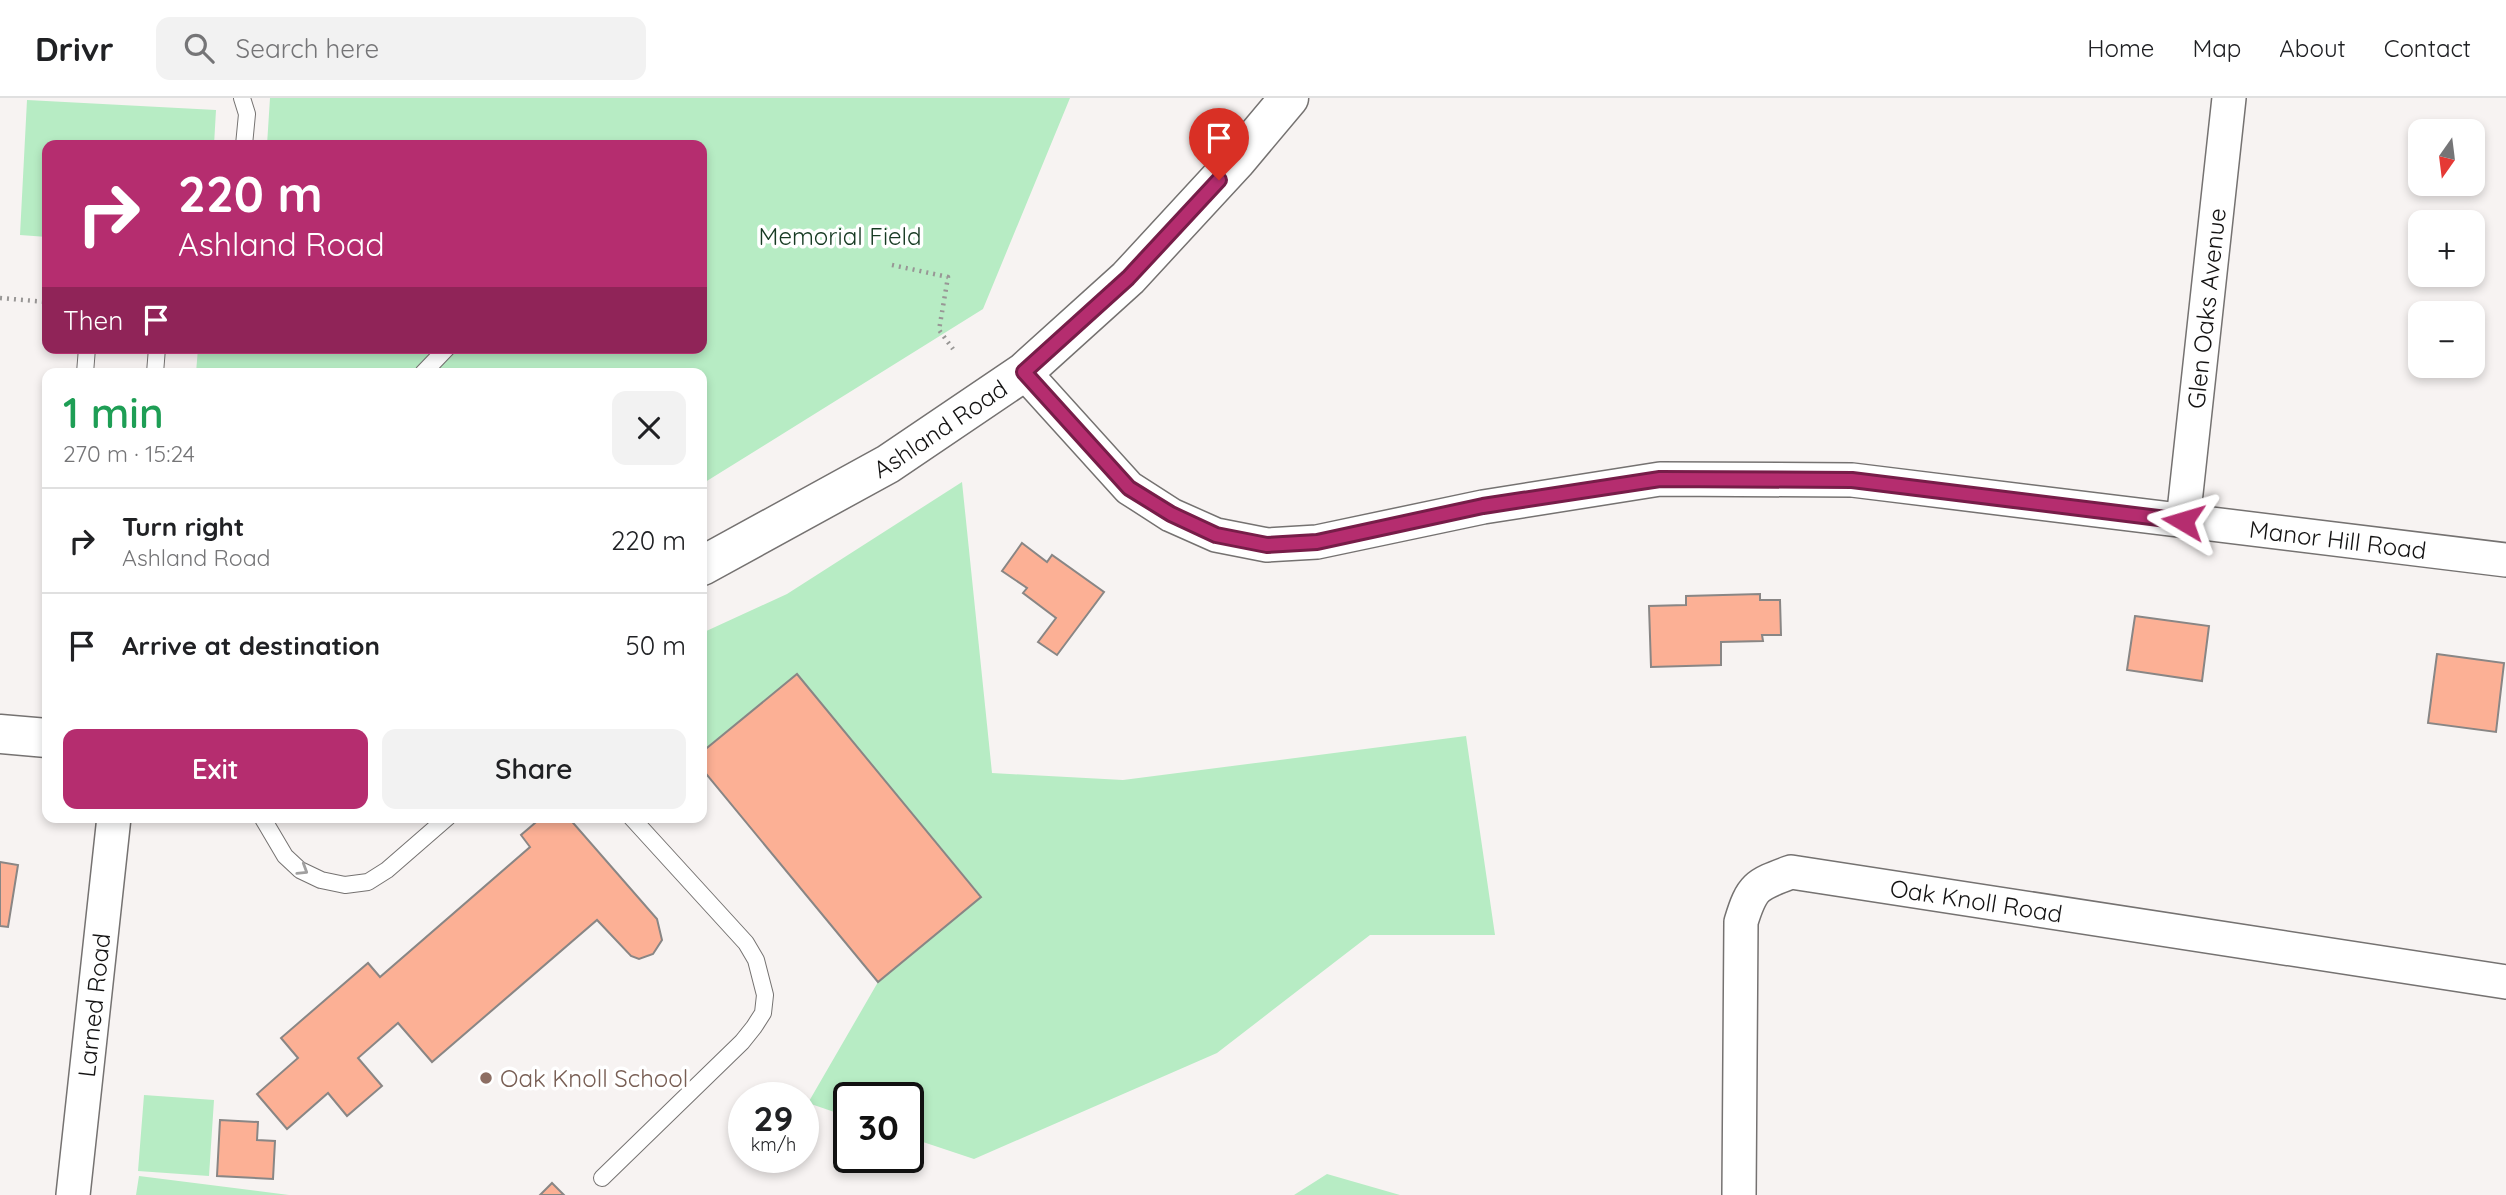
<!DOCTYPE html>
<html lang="en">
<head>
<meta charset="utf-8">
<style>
  :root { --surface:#fff; --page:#f2f2f2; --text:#202124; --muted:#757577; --line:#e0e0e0; --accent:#b52d6f }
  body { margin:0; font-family:Quicksand,sans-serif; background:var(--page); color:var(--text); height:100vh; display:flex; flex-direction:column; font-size:26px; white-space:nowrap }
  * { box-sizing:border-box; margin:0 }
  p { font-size:23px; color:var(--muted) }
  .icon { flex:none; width:38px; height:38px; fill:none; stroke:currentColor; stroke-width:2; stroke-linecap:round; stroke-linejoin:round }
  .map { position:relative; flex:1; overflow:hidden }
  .side { position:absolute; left:42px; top:270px; width:665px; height:455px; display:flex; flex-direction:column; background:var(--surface); border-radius:14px; box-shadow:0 4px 10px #0003 }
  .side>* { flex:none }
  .banner { position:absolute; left:42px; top:42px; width:665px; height:214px; border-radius:14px; box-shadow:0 4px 10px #0003; background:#b52d6f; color:#fff; overflow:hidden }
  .needle { width:46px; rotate:194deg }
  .fabs { position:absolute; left:2408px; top:21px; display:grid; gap:14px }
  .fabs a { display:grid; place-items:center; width:77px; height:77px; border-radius:14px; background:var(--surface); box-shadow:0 4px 10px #0003; font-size:35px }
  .speed { position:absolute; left:728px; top:984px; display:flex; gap:14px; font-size:35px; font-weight:700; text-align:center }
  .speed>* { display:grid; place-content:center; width:91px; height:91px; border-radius:50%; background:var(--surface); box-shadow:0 4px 10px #0003; line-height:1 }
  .speed small { font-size:18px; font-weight:400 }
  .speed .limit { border:4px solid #111; border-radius:10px; background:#fff; color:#111 }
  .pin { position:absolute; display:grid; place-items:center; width:60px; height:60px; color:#fff; margin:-72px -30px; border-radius:50% 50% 50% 0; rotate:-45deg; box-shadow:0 0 7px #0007 }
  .pin .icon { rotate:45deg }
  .me { position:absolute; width:77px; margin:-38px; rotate:277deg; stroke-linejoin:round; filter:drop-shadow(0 0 5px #0008) }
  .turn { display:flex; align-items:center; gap:24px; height:147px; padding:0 21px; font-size:32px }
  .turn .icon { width:91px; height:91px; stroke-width:2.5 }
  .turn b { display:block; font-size:49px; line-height:60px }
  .then { display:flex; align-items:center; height:66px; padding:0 21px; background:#0003; gap:14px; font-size:26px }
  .round { display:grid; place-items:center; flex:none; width:74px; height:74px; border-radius:14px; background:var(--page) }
  .headline { display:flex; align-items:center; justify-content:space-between; height:119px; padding:0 21px }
  h1 { font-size:42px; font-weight:600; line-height:52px; color:#1e9e55 }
  .primary-button { display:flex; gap:14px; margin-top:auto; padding:14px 21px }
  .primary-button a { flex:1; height:80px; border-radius:14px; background:var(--accent); color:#fff; font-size:28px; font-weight:600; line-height:80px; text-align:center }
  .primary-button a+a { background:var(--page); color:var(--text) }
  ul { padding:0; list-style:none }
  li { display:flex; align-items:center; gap:21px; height:105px; padding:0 21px; border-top:2px solid var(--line) }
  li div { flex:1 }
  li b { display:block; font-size:26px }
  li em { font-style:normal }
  header { display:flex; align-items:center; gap:42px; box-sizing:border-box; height:98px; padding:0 35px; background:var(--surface); border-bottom:2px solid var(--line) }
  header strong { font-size:33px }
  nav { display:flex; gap:38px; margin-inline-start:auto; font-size:24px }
  .search { width:490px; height:63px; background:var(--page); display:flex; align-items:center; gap:18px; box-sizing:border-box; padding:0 24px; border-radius:14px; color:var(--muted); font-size:26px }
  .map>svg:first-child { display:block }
  .green { fill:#b7ecc4 }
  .building { fill:#fcb095; stroke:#898685; stroke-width:2 }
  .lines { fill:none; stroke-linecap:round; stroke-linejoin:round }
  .lane-casing { stroke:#757271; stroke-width:18 }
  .street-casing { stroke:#757271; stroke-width:36 }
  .secondary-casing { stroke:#757271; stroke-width:41 }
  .path { stroke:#989695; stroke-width:4.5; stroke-dasharray:2 5; stroke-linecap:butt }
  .lane { stroke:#fff; stroke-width:16 }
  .street { stroke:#fff; stroke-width:33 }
  .secondary { stroke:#fff; stroke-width:38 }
  .oneway { stroke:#a1a0a0 }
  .route-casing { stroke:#761d48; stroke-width:18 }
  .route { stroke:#b52d6f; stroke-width:12 }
  .education-dot { fill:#8d6e63; stroke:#fff; stroke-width:2.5 }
  .labels { text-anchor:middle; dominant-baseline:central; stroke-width:7; stroke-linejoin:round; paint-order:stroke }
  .park-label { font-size:24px; fill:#163a22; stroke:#fff }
  .street-label { font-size:24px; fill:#131212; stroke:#fff }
  .education-label { font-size:24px; fill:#785e54; stroke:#fff; text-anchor:start }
</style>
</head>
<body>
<header>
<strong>Drivr</strong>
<div class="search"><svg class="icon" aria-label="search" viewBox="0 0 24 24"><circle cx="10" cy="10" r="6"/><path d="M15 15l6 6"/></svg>Search here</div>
<nav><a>Home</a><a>Map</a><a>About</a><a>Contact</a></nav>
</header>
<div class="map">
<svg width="2506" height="1097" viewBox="0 0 2506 1097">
  <rect width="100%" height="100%" fill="#f7f3f2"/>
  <path class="green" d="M270,0h800l-87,211 -281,175v-111h-506l2,-25h504v-203h-435z
    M27,2l189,10 -2,35h-167v92l-27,-2z
    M962,384l30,291 131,7 343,-44 29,199h-125l-153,118 -243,106 -66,-22v-40h-59v20l-41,-14 70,-121 103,-86 -184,-222 -95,78v-119l85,-39z
    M144,997l70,5 -5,76 -71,-5z
    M1327,1076l73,21h-106z
    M139,1078l150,19h-153z"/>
  <path class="building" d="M1022,445l25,19 5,-7 52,37 -47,63 -19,-13 18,-24 -33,-25 4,-5 -25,-17z
    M1760,496v6h20l1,35h-19l1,6 -42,1v23l-70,2 -2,-61 37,-1v-9z
    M2135,518l74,10 -7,55 -75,-11z
    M2437,556l67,9 -8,69 -68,-9z
    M797,576l184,223 -103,85 -176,-213v-17z
    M542,719h26l89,102 5,21 -9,14 -14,5 -8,-3 -34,-36 -165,142 -34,-39 -40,35 24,28 -35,30 -19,-23 -41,36 -30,-35 41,-36 -17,-20 87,-75 12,14 150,-130 -9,-12z
    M0,764l18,3 -10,62 -8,-1z
    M220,1022l38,2 -1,18 18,1 -2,38 -56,-3z
    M552,1085l12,12h-24z"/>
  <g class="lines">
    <defs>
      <path id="lane" d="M242,0l5,16 -3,31
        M85,275l2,-25
        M155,275l2,-25
        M423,275l24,-25
        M262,719l23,39 15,14 21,10 24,5 23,-3 19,-12 61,-53
        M602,1080l140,-136 12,-15 9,-14 2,-18 -9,-35 -10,-17 -115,-126"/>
      <g id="street">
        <path id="s1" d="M1024,274l105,116 42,27 45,20 51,10 50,-3 166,-35 177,-28 192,1 654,80"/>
        <path id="s2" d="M2183,423l46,-423"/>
        <path id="s3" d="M73,1097l41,-378"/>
        <path id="s4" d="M1739,1097l2,-273c11,-36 15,-37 50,-50l715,110"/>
      </g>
      <g id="secondary">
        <path id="s5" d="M702,468l186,-102 136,-92 104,-94 109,-118 52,-62"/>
        <path d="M0,636l47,4"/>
      </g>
    </defs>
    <use href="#lane" class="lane-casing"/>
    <use href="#street" class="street-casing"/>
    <use href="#secondary" class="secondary-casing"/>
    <path class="path" d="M892,167l56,12 -9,53 14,19
      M0,200l47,4"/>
    <use href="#lane" class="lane"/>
    <use href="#street" class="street"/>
    <use href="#secondary" class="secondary"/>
  </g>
  <defs><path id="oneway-chevron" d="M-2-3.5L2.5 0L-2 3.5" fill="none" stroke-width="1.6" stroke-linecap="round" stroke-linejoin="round" transform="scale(1.75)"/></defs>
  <use class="oneway" href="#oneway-chevron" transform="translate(303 772) rotate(32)"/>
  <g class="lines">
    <defs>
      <path id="route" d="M1219,82l-91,98 -104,94 105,116 42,26 45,21 51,10 50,-3 166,-36 177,-27 192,1 331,41"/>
    </defs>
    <use href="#route" class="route-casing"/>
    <use href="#route" class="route"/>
  </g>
  <circle class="education-dot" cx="486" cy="980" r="7"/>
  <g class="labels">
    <g class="park-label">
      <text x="840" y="138">Memorial Field</text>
    </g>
    <g class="street-label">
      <text stroke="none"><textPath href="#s2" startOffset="214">Glen Oaks Avenue</textPath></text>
      <text stroke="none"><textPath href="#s5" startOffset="275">Ashland Road</textPath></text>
      <text stroke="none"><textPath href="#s1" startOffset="1388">Manor Hill Road</textPath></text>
      <text stroke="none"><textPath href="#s4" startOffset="536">Oak Knoll Road</textPath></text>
      <text stroke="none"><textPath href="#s3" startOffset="191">Larned Road</textPath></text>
    </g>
    <g class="education-label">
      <text x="500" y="980">Oak Knoll School</text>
    </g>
  </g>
</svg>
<div class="fabs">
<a><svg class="needle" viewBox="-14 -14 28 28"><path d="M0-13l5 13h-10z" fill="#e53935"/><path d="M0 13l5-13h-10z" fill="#757577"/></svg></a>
<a>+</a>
<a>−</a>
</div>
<div class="speed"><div>29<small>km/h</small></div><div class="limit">30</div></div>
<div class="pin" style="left:1219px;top:82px;background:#d93025"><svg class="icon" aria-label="arrive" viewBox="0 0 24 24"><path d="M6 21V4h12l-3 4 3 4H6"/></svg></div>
<svg class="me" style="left:2183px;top:423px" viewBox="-20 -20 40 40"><path d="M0-17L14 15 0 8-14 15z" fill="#b52d6f" stroke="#fff" stroke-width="4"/></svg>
<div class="banner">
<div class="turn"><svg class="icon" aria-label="right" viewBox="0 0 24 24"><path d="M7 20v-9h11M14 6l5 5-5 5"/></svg><div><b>220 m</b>Ashland Road</div></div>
<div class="then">Then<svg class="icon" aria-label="arrive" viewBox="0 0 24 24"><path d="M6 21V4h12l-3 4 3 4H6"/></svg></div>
</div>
<section class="side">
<div class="headline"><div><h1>1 min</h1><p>270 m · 15:24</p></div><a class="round"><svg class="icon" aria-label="close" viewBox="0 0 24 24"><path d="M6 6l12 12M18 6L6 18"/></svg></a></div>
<ul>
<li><svg class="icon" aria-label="right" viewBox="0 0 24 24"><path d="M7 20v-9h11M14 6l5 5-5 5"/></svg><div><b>Turn right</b><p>Ashland Road</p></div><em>220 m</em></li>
<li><svg class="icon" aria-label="arrive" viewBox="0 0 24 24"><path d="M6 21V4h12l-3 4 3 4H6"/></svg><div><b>Arrive at destination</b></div><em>50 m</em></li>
</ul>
<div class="primary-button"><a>Exit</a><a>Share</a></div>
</section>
</div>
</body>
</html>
